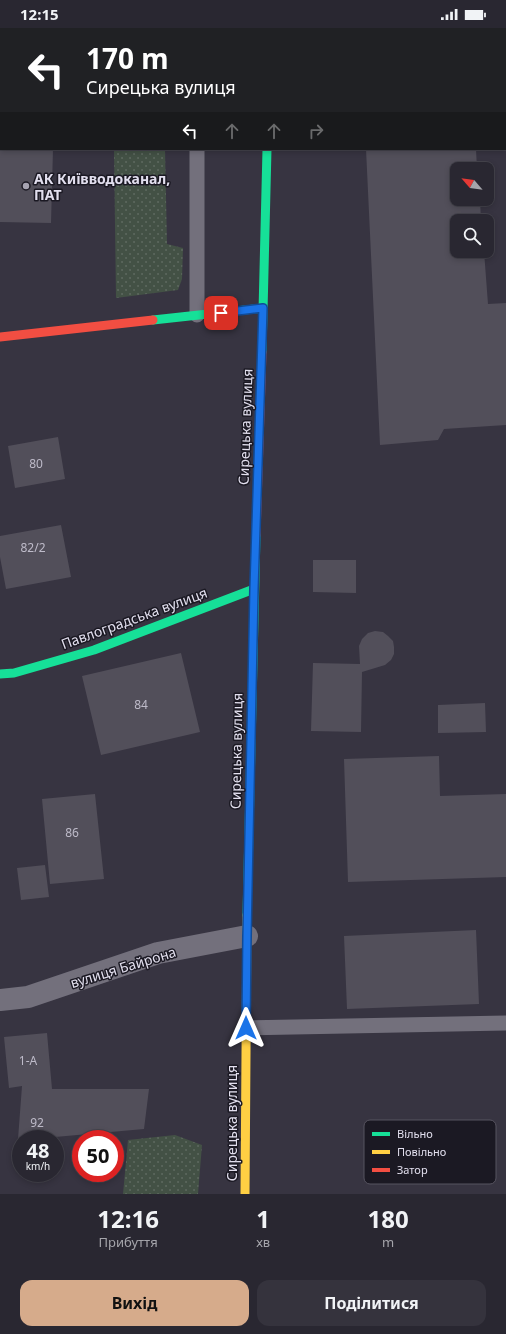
<!DOCTYPE html>
<html lang="uk">
<head>
<meta charset="utf-8">
<style>
  :root { --surface:#292731; --page:#35333d; --text:#f1f3f6; --muted:#a5a5ab; --line:#45444d; --accent:#d6ab8b }
  body { margin:0; font-family:"Noto Sans",sans-serif; background:var(--page); color:var(--text); height:100vh; display:flex; flex-direction:column; font-size:15px; white-space:nowrap }
  * { box-sizing:border-box; margin:0 }
  p { font-size:13px; color:var(--muted) }
  .icon { flex:none; width:22px; height:22px; fill:none; stroke:currentColor; stroke-width:2; stroke-linecap:round; stroke-linejoin:round }
  .map { position:relative; height:1166px; overflow:hidden }
  .details { display:flex; flex-direction:column; background:var(--surface); flex:1 }
  .details>* { flex:none }
  .top-card { position:absolute; left:0px; top:0px; width:506px; height:122px; box-shadow:0 2px 6px #0003,0 0 0 1px var(--line); background:#202124; color:#fff; overflow:hidden }
  .needle { width:26px; rotate:298deg }
  .buttons { position:absolute; left:450px; top:134px; display:grid; gap:8px }
  .buttons a { display:grid; place-items:center; width:44px; height:44px; border-radius:8px; background:var(--surface); box-shadow:0 2px 6px #0003,0 0 0 1px var(--line); font-size:20px }
  .speed { position:absolute; left:12px; top:1102px; display:flex; gap:8px; font-size:20px; font-weight:700; text-align:center }
  .speed>* { display:grid; place-content:center; width:52px; height:52px; border-radius:50%; background:var(--surface); box-shadow:0 2px 6px #0003,0 0 0 1px var(--line); line-height:1 }
  .speed small { font-size:10px; font-weight:400 }
  .speed .limit { border:6px solid #d22; background:#fff; color:#111 }
  .pin { position:absolute; display:grid; place-items:center; width:34px; height:34px; color:#fff; margin:-17px; border-radius:8px; box-shadow:0 2px 6px #0006 }
  .me { position:absolute; width:44px; margin:-22px; rotate:0deg; stroke-linejoin:round; filter:drop-shadow(0 0 3px #0008) }
  .turn { display:flex; align-items:center; gap:14px; height:84px; padding:0 20px; font-size:18px }
  .turn .icon { width:52px; height:52px; stroke-width:2.5 }
  .turn b { display:block; font-size:28px; line-height:34px }
  .lanes { display:flex; align-items:center; height:38px; padding:0 20px; background:#0003; justify-content:center; gap:20px; direction:ltr }
  .lanes .off { opacity:.35 }
  .eta { display:flex; justify-content:space-evenly; align-items:center; height:68px; text-align:center }
  .eta b { font-size:24px; font-weight:700; line-height:28px }
  .action { display:flex; gap:8px; margin-top:auto; padding:8px 20px }
  .action a { flex:1; height:46px; border-radius:12px; background:var(--accent); color:#111; font-size:16px; font-weight:700; line-height:46px; text-align:center }
  .action a+a { background:var(--page); color:var(--text) }
  .status { display:flex; justify-content:space-between; align-items:center; height:28px; padding:0 20px; background:var(--surface); direction:ltr }
  .status svg { height:11px; fill:currentColor }
  .map>svg:first-child { display:block }
  .grass { fill:url(#grass-dots) }
  .building { fill:#524f5a }
  .lines { fill:none; stroke-linecap:round; stroke-linejoin:round }
  .lane { stroke:#73707c; stroke-width:15 }
  .street { stroke:#73707c; stroke-width:22 }
  .fast { stroke:#16e098; stroke-width:9 }
  .slow { stroke:#ffcf43; stroke-width:9 }
  .jam { stroke:#f24e42; stroke-width:9 }
  .route-casing { stroke:#114b97; stroke-width:10 }
  .route { stroke:#1a73e8; stroke-width:7 }
  .poi-dot { fill:#a6a3b1; stroke:#1b1923; stroke-width:1.5 }
  .labels { text-anchor:middle; dominant-baseline:central; stroke-width:3; stroke-linejoin:round; paint-order:stroke }
  .number-label { font-size:12px; fill:#bebbc9 }
  .poi-label { font-size:14px; font-weight:bold; fill:#e2dfee; stroke:#1b1923; text-anchor:start }
  .street-label { font-size:14px; fill:#e2dfee; stroke:#1b1923 }
  .key { fill:#1b1923; stroke:#575460; stroke-width:1 }
  .key-label { font-size:11px; fill:#e2dfee }
</style>
</head>
<body>
<div class="status"><b>12:15</b><svg viewBox="0 0 49 12"><path d="M0 12V9h3v3zM5 12V6h3v6zM10 12V3h3v9zM15 12V0h3v12zM26 1h20v11H26zM47 4h2v5h-2z"/></svg></div>
<div class="map">
<svg width="506" height="1166" viewBox="0 0 506 1166">
  <defs>
    <pattern id="grass-dots" width="8" height="8" patternUnits="userSpaceOnUse"><rect width="8" height="8" fill="#435145"/><path d="M2 2h.1M6 6h.1" fill="none" stroke="#5e6a60" stroke-width="1.8" stroke-linecap="round"/></pattern>
  </defs>
  <rect width="100%" height="100%" fill="#373441"/>
  <path class="grass" d="M114,121h51l2,95 16,4 -1,31 -4,11 -62,8z
    M175,1107l27,10 -4,49h-75l5,-54z"/>
  <path class="building" d="M0,121h53l-2,74 -51,-1z
    M366,121h110l1,20h-20v30h23l1,22h-24v30h27l4,53 18,-1v122l-62,4 -6,11 -58,5z
    M58,409l7,42 -50,9 -7,-42z
    M61,497l10,52 -65,12 -6,-32v-21z
    M313,532h43v33l-43,-1z
    M375,603l8,1 5,4 5,5 1,6v7l-3,6 -6,5 -23,7 -1,60 -50,-1 2,-68 47,1 -1,-18 3,-7 6,-6z
    M181,625l19,79 -99,23 -19,-79z
    M485,675l1,29 -48,1v-28z
    M439,728l1,40 66,-2v83l-158,5 -4,-123z
    M95,766l9,85 -54,5 -8,-85z
    M45,837l4,32 -28,3 -4,-32z
    M476,902l3,74 -132,5 -3,-73z
    M47,1005l5,56h97l-5,40 -89,8 -1,2h-36l4,-53 -13,2 -5,-51z"/>
  <g class="lines">
    <path class="lane" d="M0,31h1
      M197,287v-166
      M246,1000l260,-5"/>
    <path class="street" d="M0,972l28,-3 130,-44 89,-17"/>
    <path class="fast" d="M269,0v1
      M153,292l110,-12
      M262,324l5,-203
      M0,646l14,-1 80,-23 160,-61
      M247,887l9,-380"/>
    <path class="slow" d="M245,1166l2,-279"/>
    <path class="jam" d="M0,309l153,-17
      M256,507l6,-183"/>
  </g>
  <g class="lines">
    <defs>
      <path id="route" d="M221,285l42,-5 -9,281 -7,347 -1,92"/>
    </defs>
    <use href="#route" class="route-casing"/>
    <use href="#route" class="route"/>
  </g>
  <circle class="poi-dot" cx="26" cy="158" r="4"/>
  <g class="labels">
    <g class="number-label">
      <text x="36" y="435">80</text>
      <text x="33" y="519">82/2</text>
      <text x="141" y="676">84</text>
      <text x="72" y="804">86</text>
      <text x="28" y="1032">1-А</text>
      <text x="37" y="1094">92</text>
    </g>
    <g class="poi-label">
      <text x="34" y="150">АК Київводоканал,<tspan x="34" dy="16">ПАТ</tspan></text>
    </g>
    <g class="street-label">
      <text transform="translate(245 399) rotate(-88)">Сирецька вулиця</text>
      <text transform="translate(134 590) rotate(-20)">Павлоградська вулиця</text>
      <text transform="translate(236 723) rotate(-89)">Сирецька вулиця</text>
      <text transform="translate(123 939) rotate(-17)">вулиця Байрона</text>
      <text transform="translate(231 1095) rotate(-90)">Сирецька вулиця</text>
    </g>
  </g>
  <rect x="364" y="1092" width="132" height="64" rx="6" class="key"/>
  <rect x="372" y="1104" width="18" height="4" fill="#16e098"/>
  <rect x="372" y="1122" width="18" height="4" fill="#ffcf43"/>
  <rect x="372" y="1140" width="18" height="4" fill="#f24e42"/>
  <g class="key-label">
    <text x="397" y="1110">Вільно</text>
    <text x="397" y="1128">Повільно</text>
    <text x="397" y="1146">Затор</text>
  </g>
</svg>
<div class="buttons">
<a><svg class="needle" viewBox="-14 -14 28 28"><path d="M0-13l5 13h-10z" fill="#e53935"/><path d="M0 13l5-13h-10z" fill="#a5a5ab"/></svg></a>
<a><svg class="icon" aria-label="search" viewBox="0 0 24 24"><circle cx="10" cy="10" r="6"/><path d="M15 15l6 6"/></svg></a>
</div>
<div class="speed"><div>48<small>km/h</small></div><div class="limit">50</div></div>
<div class="pin" style="left:221px;top:285px;background:#d93025"><svg class="icon" aria-label="arrive" viewBox="0 0 24 24"><path d="M6 21V4h12l-3 4 3 4H6"/></svg></div>
<svg class="me" style="left:246px;top:1000px" viewBox="-20 -20 40 40"><path d="M0-17L14 15 0 8-14 15z" fill="#1a73e8" stroke="#fff" stroke-width="4"/></svg>
<div class="top-card">
<div class="turn"><svg class="icon" aria-label="left" viewBox="0 0 24 24"><path d="M17 20v-9H6M10 6l-5 5 5 5"/></svg><div><b>170 m</b>Сирецька вулиця</div></div>
<div class="lanes"><svg class="icon" aria-label="left" viewBox="0 0 24 24"><path d="M17 20v-9H6M10 6l-5 5 5 5"/></svg><svg class="icon off" aria-label="ahead" viewBox="0 0 24 24"><path d="M12 20V5M6 11l6-6 6 6"/></svg><svg class="icon off" aria-label="ahead" viewBox="0 0 24 24"><path d="M12 20V5M6 11l6-6 6 6"/></svg><svg class="icon off" aria-label="right" viewBox="0 0 24 24"><path d="M7 20v-9h11M14 6l5 5-5 5"/></svg></div>
</div>
</div>
<section class="details">
<div class="eta">
<div><b>12:16</b><p>Прибуття</p></div>
<div><b>1</b><p>хв</p></div>
<div><b>180</b><p>m</p></div>
</div>
<div class="action"><a>Вихід</a><a>Поділитися</a></div>
</section>
</body>
</html>
